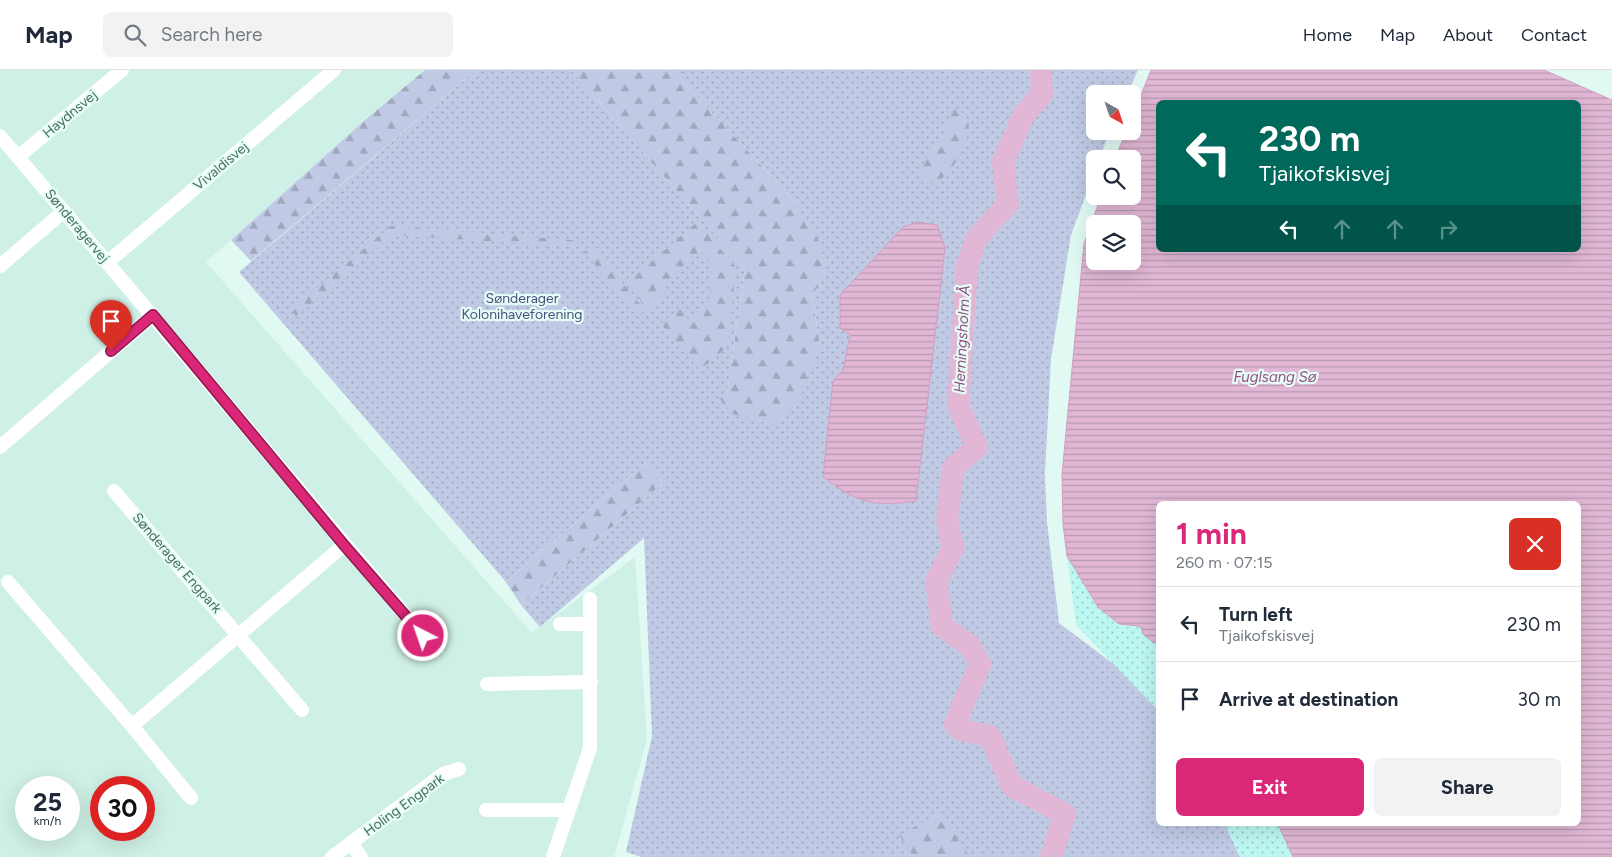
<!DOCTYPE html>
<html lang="en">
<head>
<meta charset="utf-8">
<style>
  :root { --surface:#fff; --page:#f2f2f3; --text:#1f2937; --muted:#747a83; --line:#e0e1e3; --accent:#db2777 }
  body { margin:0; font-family:Figtree,sans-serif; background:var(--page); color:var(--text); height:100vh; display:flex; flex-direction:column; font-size:19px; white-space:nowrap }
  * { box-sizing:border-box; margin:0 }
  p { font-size:16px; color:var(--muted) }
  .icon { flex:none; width:28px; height:28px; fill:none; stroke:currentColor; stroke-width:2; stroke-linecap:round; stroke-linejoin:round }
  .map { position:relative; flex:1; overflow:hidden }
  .side { position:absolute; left:1156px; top:431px; width:425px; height:325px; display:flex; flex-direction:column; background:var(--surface); border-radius:8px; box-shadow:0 5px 20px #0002 }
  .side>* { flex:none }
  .banner { position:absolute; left:1156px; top:30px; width:425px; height:152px; border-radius:8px; box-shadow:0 5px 20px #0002; background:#00695c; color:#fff; overflow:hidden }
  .needle { width:32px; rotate:140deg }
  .controls { position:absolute; left:1086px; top:15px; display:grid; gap:10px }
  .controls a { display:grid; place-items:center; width:55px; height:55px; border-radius:8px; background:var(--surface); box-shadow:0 5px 20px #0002; font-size:25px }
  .speed { position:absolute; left:15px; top:706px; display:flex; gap:10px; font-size:25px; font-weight:700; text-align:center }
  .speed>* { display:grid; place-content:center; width:65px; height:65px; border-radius:50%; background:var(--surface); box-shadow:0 5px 20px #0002; line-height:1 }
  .speed small { font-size:12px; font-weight:400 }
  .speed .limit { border:8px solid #d22; background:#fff; color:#111 }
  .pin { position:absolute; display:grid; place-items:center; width:42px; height:42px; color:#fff; margin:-51px -21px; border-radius:50% 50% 50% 0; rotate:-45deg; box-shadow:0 0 5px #0007 }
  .pin .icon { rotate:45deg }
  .me { position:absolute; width:55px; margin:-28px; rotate:319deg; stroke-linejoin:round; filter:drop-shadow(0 0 4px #0008) }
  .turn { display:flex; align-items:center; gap:18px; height:105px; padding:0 20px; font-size:22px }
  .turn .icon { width:65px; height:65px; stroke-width:2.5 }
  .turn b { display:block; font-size:35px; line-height:42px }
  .lanes { display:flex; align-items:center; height:48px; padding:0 20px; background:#0003; justify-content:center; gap:25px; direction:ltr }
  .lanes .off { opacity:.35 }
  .round { display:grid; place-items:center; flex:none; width:52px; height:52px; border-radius:8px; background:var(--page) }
  .summary { display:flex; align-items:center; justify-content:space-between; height:85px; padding:0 20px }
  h1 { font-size:30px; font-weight:700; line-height:38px; color:var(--accent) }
  .button { display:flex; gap:10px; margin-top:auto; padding:10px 20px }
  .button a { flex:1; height:58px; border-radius:8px; background:var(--accent); color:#fff; font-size:20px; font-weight:700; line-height:58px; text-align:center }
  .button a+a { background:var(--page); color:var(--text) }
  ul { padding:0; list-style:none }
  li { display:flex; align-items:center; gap:15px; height:75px; padding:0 20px; border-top:1px solid var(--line) }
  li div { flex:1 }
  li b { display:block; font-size:19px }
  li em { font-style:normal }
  header { display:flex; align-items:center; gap:30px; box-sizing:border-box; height:70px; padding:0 25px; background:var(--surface); border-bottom:1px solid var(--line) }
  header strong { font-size:24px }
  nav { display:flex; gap:28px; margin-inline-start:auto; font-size:18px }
  .search { width:350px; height:45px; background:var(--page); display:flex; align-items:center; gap:12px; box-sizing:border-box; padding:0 18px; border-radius:8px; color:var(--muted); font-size:19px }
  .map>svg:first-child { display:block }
  .residential { fill:#cff0e6; fill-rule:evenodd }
  .grass { fill:url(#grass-dots) }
  .forest { fill:url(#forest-firs) }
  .sand { fill:url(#sand-dots) }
  .pitch { fill:#c1cae5 }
  .water { fill:url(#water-rules); stroke:#d29ec2; fill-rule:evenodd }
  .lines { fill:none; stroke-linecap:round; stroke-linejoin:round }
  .river { stroke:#e1b7d5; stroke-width:22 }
  .street { stroke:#fff; stroke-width:14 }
  .route-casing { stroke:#8e194d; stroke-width:12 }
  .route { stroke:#db2777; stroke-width:9 }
  .labels { text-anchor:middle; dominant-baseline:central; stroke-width:4.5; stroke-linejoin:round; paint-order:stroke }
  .street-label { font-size:14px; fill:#4a6e5c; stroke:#e6fdf7 }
  .park-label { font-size:14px; fill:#49517e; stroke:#e6fdf7 }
  .water-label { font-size:15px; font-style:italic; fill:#944f7e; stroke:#e6fdf7 }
</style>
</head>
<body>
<header>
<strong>Map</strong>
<div class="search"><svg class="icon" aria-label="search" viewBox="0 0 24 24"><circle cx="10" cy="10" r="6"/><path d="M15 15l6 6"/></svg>Search here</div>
<nav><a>Home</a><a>Map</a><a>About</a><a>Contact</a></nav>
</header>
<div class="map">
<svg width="1612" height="787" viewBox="0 0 1612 787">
  <defs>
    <pattern id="grass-dots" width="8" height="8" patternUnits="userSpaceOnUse" patternTransform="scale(1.25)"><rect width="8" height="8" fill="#c1cae5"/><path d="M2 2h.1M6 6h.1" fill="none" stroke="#9fa8bd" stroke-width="1.8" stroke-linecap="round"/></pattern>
    <pattern id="forest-firs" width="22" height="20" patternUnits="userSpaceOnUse" patternTransform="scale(1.25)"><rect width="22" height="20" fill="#c1cae5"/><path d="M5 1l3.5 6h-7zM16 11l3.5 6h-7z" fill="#9fa8bd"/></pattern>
    <pattern id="sand-dots" width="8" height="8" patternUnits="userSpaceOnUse" patternTransform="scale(1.25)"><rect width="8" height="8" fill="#bdf7f2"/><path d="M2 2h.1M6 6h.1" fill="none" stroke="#9cccc7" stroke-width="1.8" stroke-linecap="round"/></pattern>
    <pattern id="water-rules" width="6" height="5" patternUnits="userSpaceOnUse" patternTransform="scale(1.25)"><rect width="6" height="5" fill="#e1b7d5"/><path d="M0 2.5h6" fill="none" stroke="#b899b0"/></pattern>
  </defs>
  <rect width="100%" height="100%" fill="#e0faf3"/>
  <path class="residential" d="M0,0h425l-60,50 -159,142 326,371 103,-76 12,182 -33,118h-614zM26,718h43v42h-43zM101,718h43v42h-43z"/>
  <path class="grass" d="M476,0h95l174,199 -18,124 -7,6 100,-53 -8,-49 14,-26 -34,-73 -120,-128h466l-11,24h-32v37h15l-11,28h-4v11l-24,65 -20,124 -6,114 2,49 12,101 56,42 44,46v113h66l15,33h-599l-15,-5 26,-116 -8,-198 -104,89 -19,-22 142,-122 -18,-20 -139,119 -267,-310z"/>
  <path class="forest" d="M425,0h51l-225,191 -20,-21 134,-120z
    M571,0h101l120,128 28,45 6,28 -14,26 8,49 -22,57 -25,22 -40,-11 -13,-15 7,-6 18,-124z
    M954,38c6,3 12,6 14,13 5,16 -16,55 -32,61 -3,1 -8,1 -12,2l-7,-11 25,-37z
    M697,152l39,45 -9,80 -27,23 -39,-46 19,-16 9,13 21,-18 2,-37 -11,-15 -41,36 7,7 -19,16 -21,-27z
    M391,156l191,15 -8,6 -181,-12 -97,81 -5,-6z
    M591,176l54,64 -7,6 -54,-64z
    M645,393l18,20 -142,122 -15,-23z
    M941,743l29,44h-56l-15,-22z"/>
  <path class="sand" d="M1067,486l31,51 21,17 22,2 13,17 5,3v65l-83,-86z
    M1225,754h53l15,33h-53z"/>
  <path class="pitch" d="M546,223l23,26 -12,10 -23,-26z"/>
  <path class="water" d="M1151,0h393l68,30v757h-319l-15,-33h301v-320h-420v142l-15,-11 -4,-9 -21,-2 -21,-17 -31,-51 -4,-32 -1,-50 22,-230 17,-48h31v-37h-17l11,-28h6l1,-16zM1159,32h420v148h-420zM1095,154h37v37h-37z
    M918,152l19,3 8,23 -29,253c-44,6 -58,2 -93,-24l10,-96 10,-11 7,-35 -10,-7v-33l63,-68z"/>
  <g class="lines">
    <path class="river" d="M1041,0l1,24 -19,22 -20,46 5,41 -32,36 -9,27 -9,139 19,42 -24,21 -6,53 6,27 -17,34 6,44 28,20 10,18 -25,60 6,6 29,6 22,50 53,28 -14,43"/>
    <path class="street" d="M0,66l423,500
      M18,87l104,-87
      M108,192l226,-192
      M0,196l64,-55
      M0,377l153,-132
      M114,421l188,219
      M8,512l124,144
      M560,554h30
      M487,614l104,-2
      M191,728l-59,-72 212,-181
      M486,740h83
      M351,773l10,14
      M332,787l111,-83 16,-5
      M553,787l37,-109v-149"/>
  </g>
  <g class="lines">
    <defs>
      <path id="route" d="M111,281l42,-36 191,230 79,91"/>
    </defs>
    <use href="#route" class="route-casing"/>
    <use href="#route" class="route"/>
  </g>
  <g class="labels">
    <g class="street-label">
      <text transform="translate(70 44) rotate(-40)">Haydnsvej</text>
      <text transform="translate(221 96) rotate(-40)">Vivaldisvej</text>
      <text transform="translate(77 156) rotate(50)">Sønderagervej</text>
      <text transform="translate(177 493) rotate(49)">Sønderager Engpark</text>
      <text transform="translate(404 735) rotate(-36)">Holing Engpark</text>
    </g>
    <g class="park-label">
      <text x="522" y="228">Sønderager<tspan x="522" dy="16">Kolonihaveforening</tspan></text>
    </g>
    <g class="water-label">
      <text transform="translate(962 269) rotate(-87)">Herningsholm Å</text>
      <text x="1275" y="307">Fuglsang Sø</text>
    </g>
  </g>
</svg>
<div class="controls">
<a><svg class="needle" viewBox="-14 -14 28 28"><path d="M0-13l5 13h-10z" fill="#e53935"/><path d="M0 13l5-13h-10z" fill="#747a83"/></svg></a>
<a><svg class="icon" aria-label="search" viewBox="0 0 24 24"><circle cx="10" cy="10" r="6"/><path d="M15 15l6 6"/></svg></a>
<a><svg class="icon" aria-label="layers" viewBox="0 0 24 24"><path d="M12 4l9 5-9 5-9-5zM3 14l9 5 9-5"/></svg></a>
</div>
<div class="speed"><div>25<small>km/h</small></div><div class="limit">30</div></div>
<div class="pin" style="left:111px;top:281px;background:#d93025"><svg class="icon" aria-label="arrive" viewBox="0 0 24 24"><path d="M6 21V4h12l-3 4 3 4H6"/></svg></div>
<svg class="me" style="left:423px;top:566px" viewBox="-20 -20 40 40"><circle r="17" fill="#db2777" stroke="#fff" stroke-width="3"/><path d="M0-11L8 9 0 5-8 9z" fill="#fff"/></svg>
<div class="banner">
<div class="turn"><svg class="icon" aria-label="left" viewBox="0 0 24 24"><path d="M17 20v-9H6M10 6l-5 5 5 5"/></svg><div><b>230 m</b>Tjaikofskisvej</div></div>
<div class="lanes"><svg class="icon" aria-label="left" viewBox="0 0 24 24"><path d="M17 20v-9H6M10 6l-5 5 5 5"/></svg><svg class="icon off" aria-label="ahead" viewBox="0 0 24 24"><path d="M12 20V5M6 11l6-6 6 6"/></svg><svg class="icon off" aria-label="ahead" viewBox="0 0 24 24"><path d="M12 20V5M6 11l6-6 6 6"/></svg><svg class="icon off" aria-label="right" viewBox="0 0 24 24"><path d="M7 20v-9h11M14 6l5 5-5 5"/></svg></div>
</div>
<section class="side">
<div class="summary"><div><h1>1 min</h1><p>260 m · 07:15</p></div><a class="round" style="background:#d93025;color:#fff"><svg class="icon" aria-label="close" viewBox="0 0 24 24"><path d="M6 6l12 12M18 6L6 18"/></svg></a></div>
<ul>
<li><svg class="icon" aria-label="left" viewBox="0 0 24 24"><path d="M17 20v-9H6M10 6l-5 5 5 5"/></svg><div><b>Turn left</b><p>Tjaikofskisvej</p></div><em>230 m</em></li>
<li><svg class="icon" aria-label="arrive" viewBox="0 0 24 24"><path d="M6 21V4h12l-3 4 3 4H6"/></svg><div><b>Arrive at destination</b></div><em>30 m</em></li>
</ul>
<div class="button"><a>Exit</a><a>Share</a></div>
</section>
</div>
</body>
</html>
